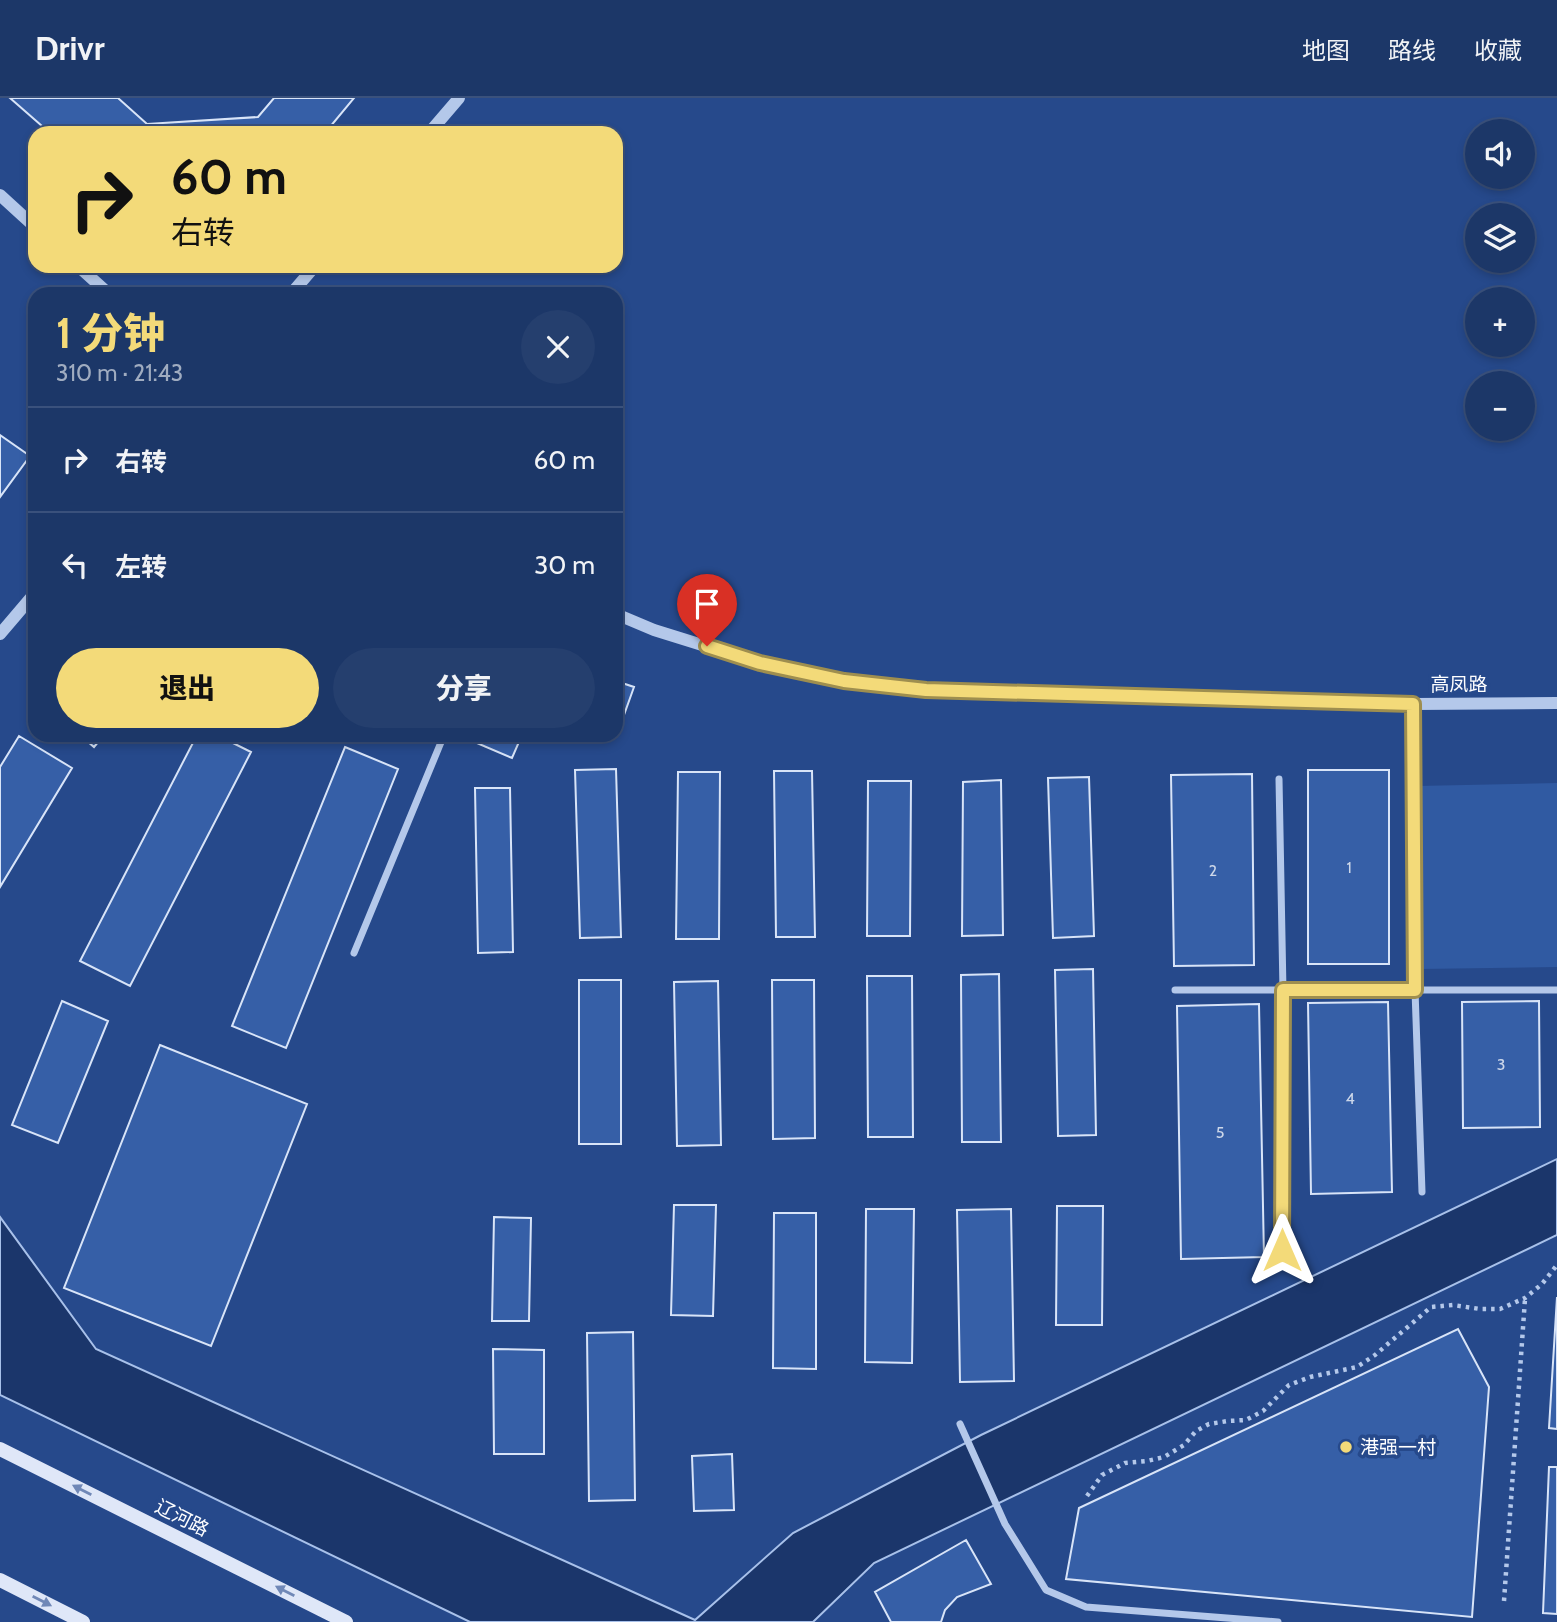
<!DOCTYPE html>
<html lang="zh">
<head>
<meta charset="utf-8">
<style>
  :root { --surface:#1c3768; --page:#253f6e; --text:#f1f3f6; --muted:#a0acc0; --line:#3a517c; --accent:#f3da79 }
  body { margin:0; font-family:Cabin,"Noto Sans SC",sans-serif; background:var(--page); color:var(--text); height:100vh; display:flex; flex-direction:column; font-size:26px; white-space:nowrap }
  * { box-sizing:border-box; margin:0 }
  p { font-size:23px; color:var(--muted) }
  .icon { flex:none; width:38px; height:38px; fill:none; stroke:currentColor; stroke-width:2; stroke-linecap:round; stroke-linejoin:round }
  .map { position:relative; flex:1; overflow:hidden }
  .panel { position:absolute; left:28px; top:189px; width:595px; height:455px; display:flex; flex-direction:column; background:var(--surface); border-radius:21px; box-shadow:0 4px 10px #0003,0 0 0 2px var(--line) }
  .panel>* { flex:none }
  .guide { position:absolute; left:28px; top:28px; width:595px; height:147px; border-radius:21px; box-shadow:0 4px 10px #0003,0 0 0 2px var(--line); background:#f3da79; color:#111; overflow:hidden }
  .controls { position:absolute; left:1465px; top:21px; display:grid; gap:14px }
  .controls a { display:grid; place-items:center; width:70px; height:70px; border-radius:50%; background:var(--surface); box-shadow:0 4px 10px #0003,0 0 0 2px var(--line); font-size:35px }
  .pin { position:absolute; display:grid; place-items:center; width:60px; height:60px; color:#fff; margin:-72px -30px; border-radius:50% 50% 50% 0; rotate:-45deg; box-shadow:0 0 7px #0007 }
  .pin .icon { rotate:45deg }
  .me { position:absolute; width:77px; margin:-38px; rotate:0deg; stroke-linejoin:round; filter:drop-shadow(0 0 5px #0008) }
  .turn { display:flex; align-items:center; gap:24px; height:147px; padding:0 28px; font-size:32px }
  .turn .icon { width:91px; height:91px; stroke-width:2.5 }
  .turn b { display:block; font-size:49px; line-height:60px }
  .round { display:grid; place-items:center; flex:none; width:74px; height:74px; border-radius:37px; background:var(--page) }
  .overview { display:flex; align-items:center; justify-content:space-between; height:119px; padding:0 28px }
  h1 { font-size:42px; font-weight:800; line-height:52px; color:var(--accent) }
  .button { display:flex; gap:14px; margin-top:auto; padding:14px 28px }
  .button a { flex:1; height:80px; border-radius:42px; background:var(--accent); color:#111; font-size:28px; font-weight:800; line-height:80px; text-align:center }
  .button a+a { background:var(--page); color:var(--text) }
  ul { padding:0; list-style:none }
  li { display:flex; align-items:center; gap:21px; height:105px; padding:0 28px; border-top:2px solid var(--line) }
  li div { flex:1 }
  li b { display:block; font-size:26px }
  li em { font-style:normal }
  header { display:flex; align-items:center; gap:42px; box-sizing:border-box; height:98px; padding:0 35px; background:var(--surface); border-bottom:2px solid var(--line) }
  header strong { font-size:33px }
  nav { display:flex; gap:38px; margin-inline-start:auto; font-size:24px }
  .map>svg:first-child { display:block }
  .green { fill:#305aa2 }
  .water { fill:#1b366b; stroke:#a8c1ea; stroke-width:2 }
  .building { fill:#365fa7; stroke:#d8e4f8; stroke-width:2 }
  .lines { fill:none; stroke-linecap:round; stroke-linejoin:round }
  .path { stroke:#b4c8ea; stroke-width:4.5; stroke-dasharray:3.5 5; stroke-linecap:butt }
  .minor { stroke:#b4c8ea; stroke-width:7 }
  .tertiary { stroke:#b4c8ea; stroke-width:12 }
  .secondary { stroke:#dfe7f8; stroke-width:14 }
  .oneway { fill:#7088b7 }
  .route-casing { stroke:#9e8e4f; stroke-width:18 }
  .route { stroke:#f3da79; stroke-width:12 }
  .poi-dot { fill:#f3da79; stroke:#26498b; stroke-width:2.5 }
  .labels { text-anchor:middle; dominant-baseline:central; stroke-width:7; stroke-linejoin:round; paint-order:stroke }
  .number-label { font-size:16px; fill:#cdd7e9 }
  .street-label { font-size:19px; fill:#fff; stroke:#26498b }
  .poi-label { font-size:19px; fill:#fff; stroke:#26498b; text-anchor:start }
</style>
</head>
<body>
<header>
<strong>Drivr</strong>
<nav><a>地图</a><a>路线</a><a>收藏</a></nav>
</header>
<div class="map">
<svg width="1557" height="1524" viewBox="0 0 1557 1524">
  <rect width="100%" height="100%" fill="#26498b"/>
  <path class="green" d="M1557,685v184l-137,2 -3,-183z"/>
  <path class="water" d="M1557,1061v76l-683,328 -61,59h-343l-470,-227v-178l96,132 599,271 98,-87 188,-98z"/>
  <path class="building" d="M10,0h108l29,26 111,-7 16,-19h80l-29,35h-275z
    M0,337l30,21 -30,41z
    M616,583l18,6 -14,39 -4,-2z
    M80,637h24l-10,12z
    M197,637h20l34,17 -121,234 -50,-25z
    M474,637h48l-10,23 -40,-17z
    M19,638l53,32 -72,119v-120z
    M345,649l53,22 -112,279 -54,-22z
    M616,671l5,168 -41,1 -5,-168z
    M1308,672h81v194h-81z
    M774,673h38l3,166h-39z
    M678,674h42l-1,167h-43z
    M1252,676l2,191 -80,1 -3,-191z
    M1089,679l5,159 -41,2 -5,-160z
    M1001,682l2,155 -41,1 1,-154z
    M868,683h43l-1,155h-43z
    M475,690h35l3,164 -35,1z
    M1093,871l3,166 -38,1 -3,-166z
    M999,876l2,168h-39l-1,-167z
    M867,878h45l1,161h-45z
    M579,882h42v164h-42z
    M772,882h42l1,158 -42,1z
    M718,883l3,164 -44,1 -3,-164z
    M62,903l46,20 -50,122 -46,-18z
    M1539,903l1,126 -77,1 -1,-126z
    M1388,904l4,190 -81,2 -3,-191z
    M1259,906l5,253 -83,2 -4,-253z
    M160,947l147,59 -96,242 -147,-58z
    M674,1107h42l-3,111 -42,-1z
    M1057,1108h46l-1,119h-46z
    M866,1111h48l-2,154 -47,-1z
    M1011,1111l3,172 -54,1 -3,-172z
    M774,1115h42v156l-43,-1z
    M494,1119l37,1 -2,103h-37z
    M1557,1199v132l-8,-1z
    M1458,1231l31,58 -17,230 -406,-38 13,-71z
    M633,1234l2,168 -46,1 -2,-168z
    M493,1251l51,1v104h-50z
    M732,1356l2,56 -40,1 -2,-55z
    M1549,1369h8v147l-14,-1z
    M966,1442l25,44 -34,13 -12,13 -4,12h-50l-16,-30z"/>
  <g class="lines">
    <path class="path" d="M1087,1398l15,-21 23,-12 22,-2 17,-4 20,-12 12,-14 13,-7 19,-3 18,-1 17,-9 26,-26 21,-8 47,-10 18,-12 56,-48 22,-2 27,4h20l25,-11 17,-14 15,-19
      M1504,1503l21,-302"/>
    <path class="minor" d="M1413,606l2,286 7,202
      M1279,681l4,212 -1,259
      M354,855l90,-218
      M1175,892h382
      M960,1326l45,100 41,66 40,17 192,15"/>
    <path class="tertiary" d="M429,35l30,-35
      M0,97l35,32
      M78,168l31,28
      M291,196l24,-28
      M616,516l38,16 106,33 84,18 82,9 487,14 144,-1
      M0,536l35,-41"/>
    <path class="secondary" d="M0,1351l346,173
      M0,1482l83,42"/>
  </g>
  <defs><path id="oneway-solid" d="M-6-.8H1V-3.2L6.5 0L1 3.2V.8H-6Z" transform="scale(1.75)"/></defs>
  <g class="oneway">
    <use href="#oneway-solid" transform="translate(82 1392) rotate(-153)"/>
    <use href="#oneway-solid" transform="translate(285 1493) rotate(-153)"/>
    <use href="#oneway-solid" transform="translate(42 1503) rotate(27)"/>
  </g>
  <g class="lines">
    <defs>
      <path id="route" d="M707,548l53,17 84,18 82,9 487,14 2,286h-132l-1,260"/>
    </defs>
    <use href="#route" class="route-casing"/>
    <use href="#route" class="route"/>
  </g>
  <circle class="poi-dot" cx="1346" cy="1349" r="7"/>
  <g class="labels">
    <g class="number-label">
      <text x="1349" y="769">1</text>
      <text x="1213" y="772">2</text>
      <text x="1501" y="966">3</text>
      <text x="1350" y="1000">4</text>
      <text x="1220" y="1034">5</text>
    </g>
    <g class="street-label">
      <text x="1459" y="586">高凤路</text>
      <text transform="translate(182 1420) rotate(27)">辽河路</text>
    </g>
    <g class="poi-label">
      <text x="1360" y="1349">港强一村</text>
    </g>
  </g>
</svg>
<div class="controls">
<a><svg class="icon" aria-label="sound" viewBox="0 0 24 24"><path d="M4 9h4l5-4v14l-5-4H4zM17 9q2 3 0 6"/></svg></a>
<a><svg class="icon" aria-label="layers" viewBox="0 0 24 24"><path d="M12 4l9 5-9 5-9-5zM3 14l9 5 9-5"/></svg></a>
<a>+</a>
<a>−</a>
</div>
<div class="pin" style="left:707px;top:548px;background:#d93025"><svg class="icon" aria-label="arrive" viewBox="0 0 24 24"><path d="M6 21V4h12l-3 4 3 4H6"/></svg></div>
<svg class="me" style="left:1282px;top:1152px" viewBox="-20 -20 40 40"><path d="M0-17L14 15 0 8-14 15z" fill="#f3da79" stroke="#fff" stroke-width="4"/></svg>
<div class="guide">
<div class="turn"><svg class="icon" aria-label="right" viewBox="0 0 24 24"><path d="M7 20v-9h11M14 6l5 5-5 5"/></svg><div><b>60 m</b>右转</div></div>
</div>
<section class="panel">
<div class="overview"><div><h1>1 分钟</h1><p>310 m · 21:43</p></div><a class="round"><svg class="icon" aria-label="close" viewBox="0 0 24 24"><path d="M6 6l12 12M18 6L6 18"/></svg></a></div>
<ul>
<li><svg class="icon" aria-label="right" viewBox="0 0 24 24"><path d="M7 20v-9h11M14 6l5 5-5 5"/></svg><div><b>右转</b></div><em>60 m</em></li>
<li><svg class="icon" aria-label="left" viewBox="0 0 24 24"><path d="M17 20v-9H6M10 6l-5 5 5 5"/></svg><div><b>左转</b></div><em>30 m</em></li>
</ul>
<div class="button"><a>退出</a><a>分享</a></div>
</section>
</div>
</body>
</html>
